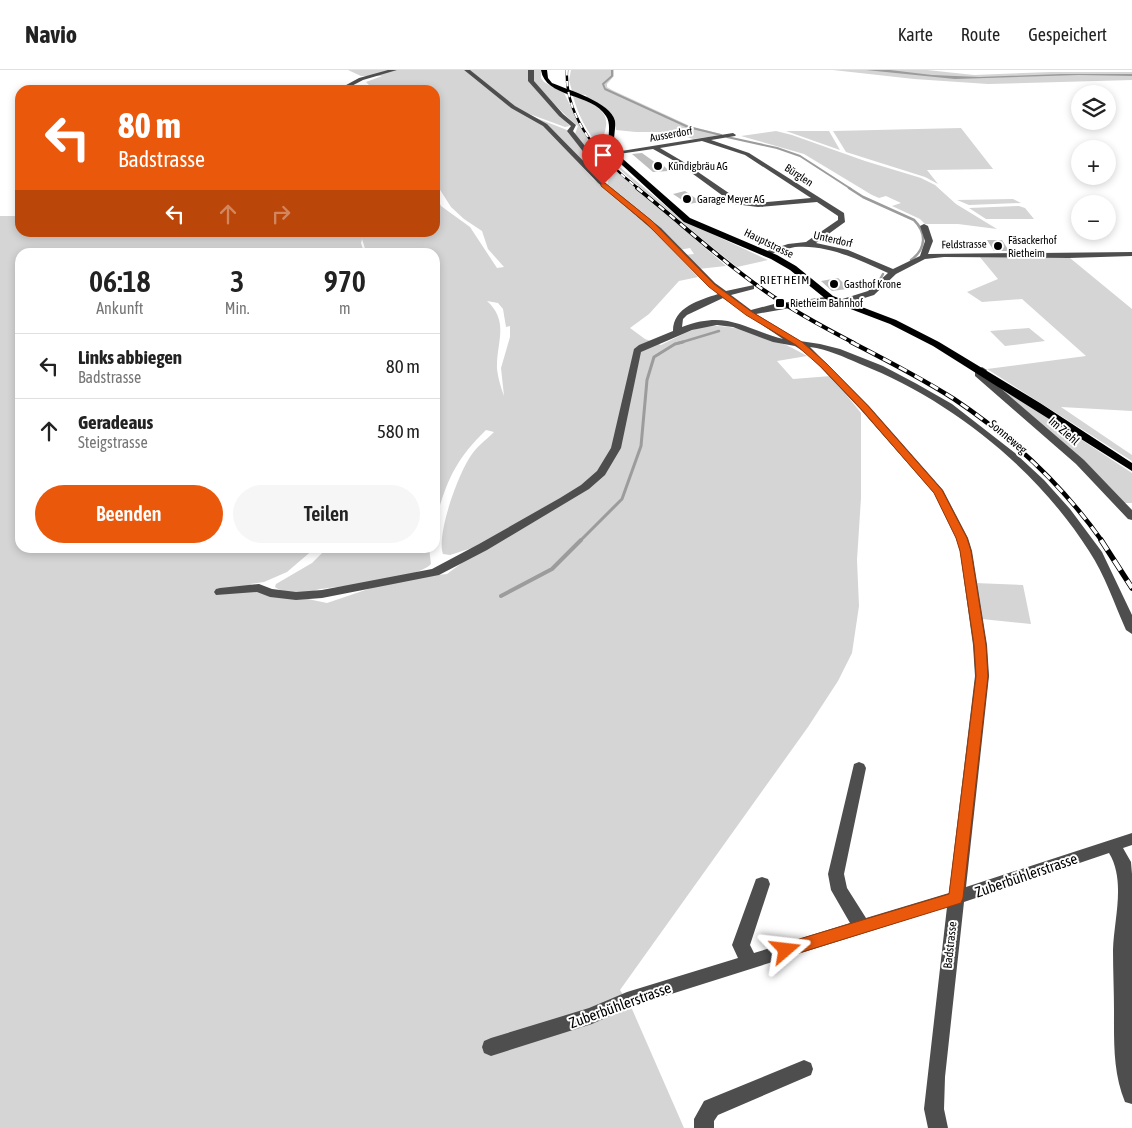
<!DOCTYPE html>
<html lang="de">
<head>
<meta charset="utf-8">
<style>
  :root { --surface:#fff; --page:#f6f6f6; --text:#222; --muted:#767676; --line:#e0e0e0; --accent:#ea580c }
  body { margin:0; font-family:"Asap Condensed",sans-serif; background:var(--page); color:var(--text); height:100vh; display:flex; flex-direction:column; font-size:19px; white-space:nowrap }
  * { box-sizing:border-box; margin:0 }
  p { font-size:16px; color:var(--muted) }
  .icon { flex:none; width:28px; height:28px; fill:none; stroke:currentColor; stroke-width:2; stroke-linecap:round; stroke-linejoin:round }
  .map { position:relative; flex:1; overflow:hidden }
  .panel { position:absolute; left:15px; top:178px; width:425px; height:305px; display:flex; flex-direction:column; background:var(--surface); border-radius:15px; box-shadow:0 2px 8px #0003 }
  .panel>* { flex:none }
  .guide { position:absolute; left:15px; top:15px; width:425px; height:152px; border-radius:15px; box-shadow:0 2px 8px #0003; background:#ea580c; color:#fff; overflow:hidden }
  .controls { position:absolute; left:1071px; top:15px; display:grid; gap:10px }
  .controls a { display:grid; place-items:center; width:45px; height:45px; border-radius:50%; background:var(--surface); box-shadow:0 2px 8px #0003; font-size:25px }
  .pin { position:absolute; display:grid; place-items:center; width:42px; height:42px; color:#fff; margin:-51px -21px; border-radius:50% 50% 50% 0; rotate:-45deg; box-shadow:0 0 5px #0007 }
  .pin .icon { rotate:45deg }
  .me { position:absolute; width:55px; margin:-28px; rotate:73deg; stroke-linejoin:round; filter:drop-shadow(0 0 4px #0008) }
  .turn { display:flex; align-items:center; gap:18px; height:105px; padding:0 20px; font-size:22px }
  .turn .icon { width:65px; height:65px; stroke-width:2.5 }
  .turn b { display:block; font-size:35px; line-height:42px }
  .lanes { display:flex; align-items:center; height:48px; padding:0 20px; background:#0003; justify-content:center; gap:25px; direction:ltr }
  .lanes .off { opacity:.35 }
  .eta { display:flex; justify-content:space-evenly; align-items:center; height:85px; text-align:center }
  .eta b { font-size:30px; font-weight:600; line-height:35px }
  .primary-button { display:flex; gap:10px; margin-top:auto; padding:10px 20px }
  .primary-button a { flex:1; height:58px; border-radius:30px; background:var(--accent); color:#fff; font-size:20px; font-weight:600; line-height:58px; text-align:center }
  .primary-button a+a { background:var(--page); color:var(--text) }
  ul { padding:0; list-style:none }
  li { display:flex; align-items:center; gap:15px; height:65px; padding:0 20px; border-top:1px solid var(--line) }
  li div { flex:1 }
  li b { display:block; font-size:19px }
  li em { font-style:normal }
  header { display:flex; align-items:center; gap:30px; box-sizing:border-box; height:70px; padding:0 25px; background:var(--surface); border-bottom:1px solid var(--line) }
  header strong { font-size:24px }
  nav { display:flex; gap:28px; margin-inline-start:auto; font-size:18px }
  .map>svg:first-child { display:block }
  .green { fill:#d5d5d5; fill-rule:evenodd }
  .water { fill:#9c9c9c }
  .lines { fill:none; stroke-linecap:round; stroke-linejoin:round }
  .stream-far3 { stroke:#9c9c9c; stroke-width:2 }
  .stream-far2 { stroke:#9c9c9c; stroke-width:2.5 }
  .stream-far1 { stroke:#9c9c9c; stroke-width:3 }
  .stream { stroke:#9c9c9c; stroke-width:4 }
  .building { fill:#bebebe }
  .minor { fill:#4e4e4e; fill-rule:evenodd }
  .major { fill:#000; fill-rule:evenodd }
  .rail-far3-casing { stroke:#000; stroke-width:2.5 }
  .rail-far2-casing { stroke:#000; stroke-width:4 }
  .rail-far1-casing { stroke:#000; stroke-width:4.5 }
  .rail-casing { stroke:#000; stroke-width:5.5 }
  .rail-far3 { stroke:#fff; stroke-width:2; stroke-dasharray:5.5; stroke-linecap:butt }
  .rail-far2 { stroke:#fff; stroke-width:2.5; stroke-dasharray:7; stroke-linecap:butt }
  .rail-far1 { stroke:#fff; stroke-width:3; stroke-dasharray:9; stroke-linecap:butt }
  .rail { stroke:#fff; stroke-width:4; stroke-dasharray:12; stroke-linecap:butt }
  .route { fill:#ea580c; stroke:#983908 }
  .poi-dot { fill:#000; stroke:#fff; stroke-width:2 }
  .labels { text-anchor:middle; dominant-baseline:central; stroke-width:4; stroke-linejoin:round; paint-order:stroke }
  .far-street-label { font-size:11px; fill:#000; stroke:#fff }
  .far-poi-label { font-size:11px; fill:#000; stroke:#fff; text-anchor:start }
  .far-quarter-label { font-size:12px; letter-spacing:1px; fill:#000; stroke:#fff }
  .street-label { font-size:12px; fill:#000; stroke:#fff }
  .near-street-label { font-size:15px; fill:#000; stroke:#fff }
</style>
</head>
<body>
<header>
<strong>Navio</strong>
<nav><a>Karte</a><a>Route</a><a>Gespeichert</a></nav>
</header>
<div class="map">
<svg width="1132" height="1058" viewBox="0 0 1132 1058">
  <rect width="100%" height="100%" fill="#fff"/>
  <path class="green" d="M348,0h116l47,38 56,22 34,45v5l-59,-58 51,57 66,56 39,42 -19,4 -30,33 -19,14 15,11 16,6c13,-6 29,-16 43,-18 30,-6 78,14 103,29l-30,5 16,18 38,-3 30,37v85l-4,62 2,46 -7,47 -14,28 -30,46 -188,263 12,19 52,119h-684v-912h20v16h415v-39l6,13 29,21 27,41 7,-1 -16,-18 -6,-18 -18,-12 -13,-12 -16,-25v-92h-61l-8,-8 16,-6h-21zM362,169l4,13h69v271c11,-41 20,-63 51,-93l8,2c-8,8 -18,15 -24,25 -12,18 -34,78 -27,97l7,1 22,-7 6,3 -31,23 -49,5 -71,24 -67,-14 -10,-5 14,-2 23,-10 28,-24h-295v-296h344l-3,-9zM487,231l11,2 5,6 3,18 4,-1v11l-9,31 3,28c-3,-8 -6,-18 -7,-27 -1,-26 13,-47 -10,-68z
    M469,0h59l1,11 41,45 -5,1 -41,-15 -10,-6z
    M532,0h9v8l3,4 20,11 26,51 9,12 127,110 -28,3 -14,-14 10,-1 -4,-6 -11,2 -72,-64 2,-8 -1,-3 -33,-41 3,-8c-16,-12 -30,-30 -45,-45z
    M571,0h43v6l-7,8v3l5,3 78,36 34,9 -31,4 -21,-7h-36l-20,-2c-4,-21 -12,-24 -29,-32l-1,-3 -9,-1 -5,-3 -3,-11z
    M833,0h94l47,5 77,-3h81v8l-144,4 -74,-5z
    M573,26c14,5 36,12 33,30 -1,7 -4,13 -3,20l11,16 68,58 86,40 -31,7c-23,-18 -46,-37 -68,-56 -39,-32 -83,-64 -96,-115z
    M961,58l32,41 -66,1 11,14 -13,-7 -79,-25 -13,-21z
    M776,61l16,4 73,26 56,17 14,7 21,19 41,25 -39,-5h-33l-5,-5 -28,-13 9,-3 -15,-7 -7,2 -7,-3 -68,-41 -63,-18z
    M786,61h43l11,19 -3,-1z
    M1013,129l8,4 -52,2 -12,-5z
    M1019,136l6,2 9,11h-48l-17,-11z
    M979,186l91,2 62,51v102l-71,-4 71,48v6l-145,-92 99,-13 -64,-57 -40,3 -15,-10 31,-13z
    M1029,258l16,13 -40,5 -15,-15z
    M986,307l146,96v30h-8z
    M327,478h102l2,16c-16,16 -87,22 -111,25 -5,1 -10,4 -15,4 -8,1 -24,-1 -30,-6l1,-3 36,-21z
    M975,513l48,2 8,39 -49,-5z"/>
  <path class="water" d="M866,0h24l42,5 47,2 82,-3h71v2l-53,-1 -124,4z"/>
  <g class="lines">
    <path class="stream-far3" d="M612,0v6l-9,8 2,5 83,38 33,8
      M727,67l50,11 23,8 51,33"/>
    <path class="stream-far2" d="M849,118l14,9 51,23c13,13 12,29 -3,40
      M877,215l6,-11
      M679,273l40,-12"/>
    <path class="stream-far1" d="M580,471l42,-42 19,-53 6,-66 7,-23 21,-13 8,-2"/>
    <path class="stream" d="M501,526l51,-27 29,-29"/>
  </g>
  <path class="building" d="M642,83l14,10 4,-1 9,9 -16,1 -21,-18z
    M685,121l3,2 13,9 -13,2 -15,-10z
    M987,170h15l7,11h-15z
    M838,208l10,9h-3l2,2 -15,2 -11,-10z"/>
  <g class="lines">
    <path class="minor" d="M388,0h9l-34,10 -19,10h-7l22,-12z
      M464,0h6l45,36 32,18 53,54 3,-1 -36,-46 4,-5 -12,-10 -31,-35v-11h6v11l29,33 13,11 -3,6 37,46 -6,5 57,46 54,55 11,8 28,-6v4l-23,6 20,15 23,-6 59,-8v4l-3,1 -74,13 44,27 20,3 20,5 43,17 34,18 35,20 63,49 29,27 26,29 32,43 30,63v19l-6,-4c-12,-27 -21,-55 -37,-79 -53,-83 -138,-151 -229,-187 -16,-7 -33,-15 -50,-17l59,59 74,84 25,48 4,13 15,94 2,31 -23,211 166,-54v12l-9,3 8,14 1,12v230l-7,-2c-12,-29 -11,-60 -11,-91 0,-20 -1,-40 -1,-61 1,-31 13,-69 -4,-97l-145,49 -19,175 -1,32 4,19h-20l-4,-19 23,-202 -317,100 -38,17 -101,32 -7,-3 -2,-6 2,-6 7,-3 98,-30 38,-16 111,-34 -6,-13 24,-66 6,-2 6,2 2,5 -20,61 4,8 96,-30 -19,-33 -3,-16 26,-110 5,-2 5,2 2,4 -22,106 3,14 19,30 83,-25 26,-217 -2,-31 -13,-94 -4,-13 -22,-45 -73,-83 -52,-55 -14,-9 -22,-4 -40,-15 -16,-2 -25,5 -51,22 -20,96 -16,27 -16,14 -102,61 -48,25 -117,23 -26,2 -26,-3 -13,-5 -41,3 -2,-3 2,-3 4,-1 39,-4 13,5 24,3 26,-2 110,-21 47,-25 81,-46 21,-13 16,-14 14,-23 23,-99 5,-4 34,-14c0,-24 27,-31 45,-37l-63,-62 -57,-49 -55,-57 -32,-18zM723,228l60,41c-41,-11 -56,-29 -101,-12l1,-8 4,-4z
      M733,63l3,2 -1,1 -24,4 38,13 95,60 1,9 -29,21 32,7 45,19 27,-13 5,-15 -5,-15 4,-2 4,2 5,15 -5,13 204,-2v4l-63,2 -125,-1 -19,2 -29,15 -22,21 -32,10h-6v-4l32,-10 20,-18c-29,-13 -60,-29 -93,-26 -10,2 -20,6 -30,8l-4,-2 27,-9 18,-2 29,-20 3,-2v-4l-21,-14 -59,5 -24,-3 -56,-41 -25,-14 -41,6 -3,-2zM702,71l43,14 66,43 -53,5 -19,-3 -57,-39 -22,-13z
      M982,297l5,3 -3,4 100,86 48,50v10l-4,-1 -52,-55 -101,-88v-4z
      M804,990l7,3 2,6 -2,6 -93,40 -4,6v7h-20v-9l10,-18z"/>
    <path class="major" d="M541,0h6l1,8 4,5c16,7 59,19 63,38 1,10 -3,20 0,31l75,66 87,37 19,11 37,30 63,24 43,22 101,61 92,60v8l-199,-125 -43,-22 -63,-24 -37,-30 -19,-11 -87,-37 -74,-68c-5,-12 3,-28 -4,-38 -14,-23 -61,-18 -65,-46z"/>
    <defs>
      <path id="rail-far3" d="M567,0c-3,49 36,91 72,119"/>
      <path id="rail-far2" d="M637,118c43,34 83,72 128,103 28,20 58,36 89,52"/>
      <path id="rail-far1" d="M851,272c35,18 70,36 103,57 57,38 109,87 148,142"/>
      <path id="rail" d="M1101,470l31,48"/>
    </defs>
    <use href="#rail-far3" class="rail-far3-casing"/>
    <use href="#rail-far2" class="rail-far2-casing"/>
    <use href="#rail-far1" class="rail-far1-casing"/>
    <use href="#rail" class="rail-casing"/>
    <use href="#rail-far3" class="rail-far3"/>
    <use href="#rail-far2" class="rail-far2"/>
    <use href="#rail-far1" class="rail-far1"/>
    <use href="#rail" class="rail"/>
  </g>
  <path class="route" d="M601,113h4l47,38 62,63 38,28 50,30 25,22 41,42 74,84 25,48 4,13 15,94 2,31 -25,222 -2,5 -175,54 -5,-2 -2,-5 2,-5 5,-2 163,-49 27,-218 -2,-31 -14,-94 -4,-13 -22,-45 -73,-84 -40,-42 -25,-22 -50,-30 -37,-28 -62,-63 -46,-38z"/>
  <g class="poi-dot">
    <circle cx="658" cy="96" r="5"/>
    <circle cx="687" cy="129" r="5"/>
    <circle cx="998" cy="176" r="5"/>
    <circle cx="834" cy="214" r="5"/>
    <rect x="775" y="228" width="10" height="10" rx="2.5"/>
  </g>
  <g class="labels">
    <g class="far-street-label">
      <text transform="translate(671 64) rotate(-10)">Ausserdorf</text>
      <text transform="translate(799 105) rotate(33)">Bürglen</text>
      <text transform="translate(833 169) rotate(13)">Unterdorf</text>
      <text transform="translate(769 173) rotate(26)">Hauptstrasse</text>
      <text transform="translate(964 174) rotate(-1)">Feldstrasse</text>
    </g>
    <g class="far-poi-label">
      <text x="668" y="96">Kündigbräu AG</text>
      <text x="697" y="129">Garage Meyer AG</text>
      <text x="1008" y="170">Fäsackerhof<tspan x="1008" dy="13">Rietheim</tspan></text>
      <text x="844" y="214">Gasthof Krone</text>
      <text x="790" y="233">Rietheim Bahnhof</text>
    </g>
    <g class="far-quarter-label">
      <text x="785" y="210">RIETHEIM</text>
    </g>
    <g class="street-label">
      <text transform="translate(1064 361) rotate(41)">Im Ziehl</text>
      <text transform="translate(1008 367) rotate(40)">Sonneweg</text>
      <text transform="translate(950 875) rotate(-84)">Badstrasse</text>
    </g>
    <g class="near-street-label">
      <text transform="translate(1026 805) rotate(-19)">Zuberbühlerstrasse</text>
      <text transform="translate(620 935) rotate(-20)">Zuberbühlerstrasse</text>
    </g>
  </g>
</svg>
<div class="controls">
<a><svg class="icon" aria-label="layers" viewBox="0 0 24 24"><path d="M12 4l9 5-9 5-9-5zM3 14l9 5 9-5"/></svg></a>
<a>+</a>
<a>−</a>
</div>
<div class="pin" style="left:603px;top:115px;background:#d93025"><svg class="icon" aria-label="arrive" viewBox="0 0 24 24"><path d="M6 21V4h12l-3 4 3 4H6"/></svg></div>
<svg class="me" style="left:786px;top:880px" viewBox="-20 -20 40 40"><path d="M0-17L14 15 0 8-14 15z" fill="#ea580c" stroke="#fff" stroke-width="4"/></svg>
<div class="guide">
<div class="turn"><svg class="icon" aria-label="left" viewBox="0 0 24 24"><path d="M17 20v-9H6M10 6l-5 5 5 5"/></svg><div><b>80 m</b>Badstrasse</div></div>
<div class="lanes"><svg class="icon" aria-label="left" viewBox="0 0 24 24"><path d="M17 20v-9H6M10 6l-5 5 5 5"/></svg><svg class="icon off" aria-label="ahead" viewBox="0 0 24 24"><path d="M12 20V5M6 11l6-6 6 6"/></svg><svg class="icon off" aria-label="right" viewBox="0 0 24 24"><path d="M7 20v-9h11M14 6l5 5-5 5"/></svg></div>
</div>
<section class="panel">
<div class="eta">
<div><b>06:18</b><p>Ankunft</p></div>
<div><b>3</b><p>Min.</p></div>
<div><b>970</b><p>m</p></div>
</div>
<ul>
<li><svg class="icon" aria-label="left" viewBox="0 0 24 24"><path d="M17 20v-9H6M10 6l-5 5 5 5"/></svg><div><b>Links abbiegen</b><p>Badstrasse</p></div><em>80 m</em></li>
<li><svg class="icon" aria-label="ahead" viewBox="0 0 24 24"><path d="M12 20V5M6 11l6-6 6 6"/></svg><div><b>Geradeaus</b><p>Steigstrasse</p></div><em>580 m</em></li>
</ul>
<div class="primary-button"><a>Beenden</a><a>Teilen</a></div>
</section>
</div>
</body>
</html>
